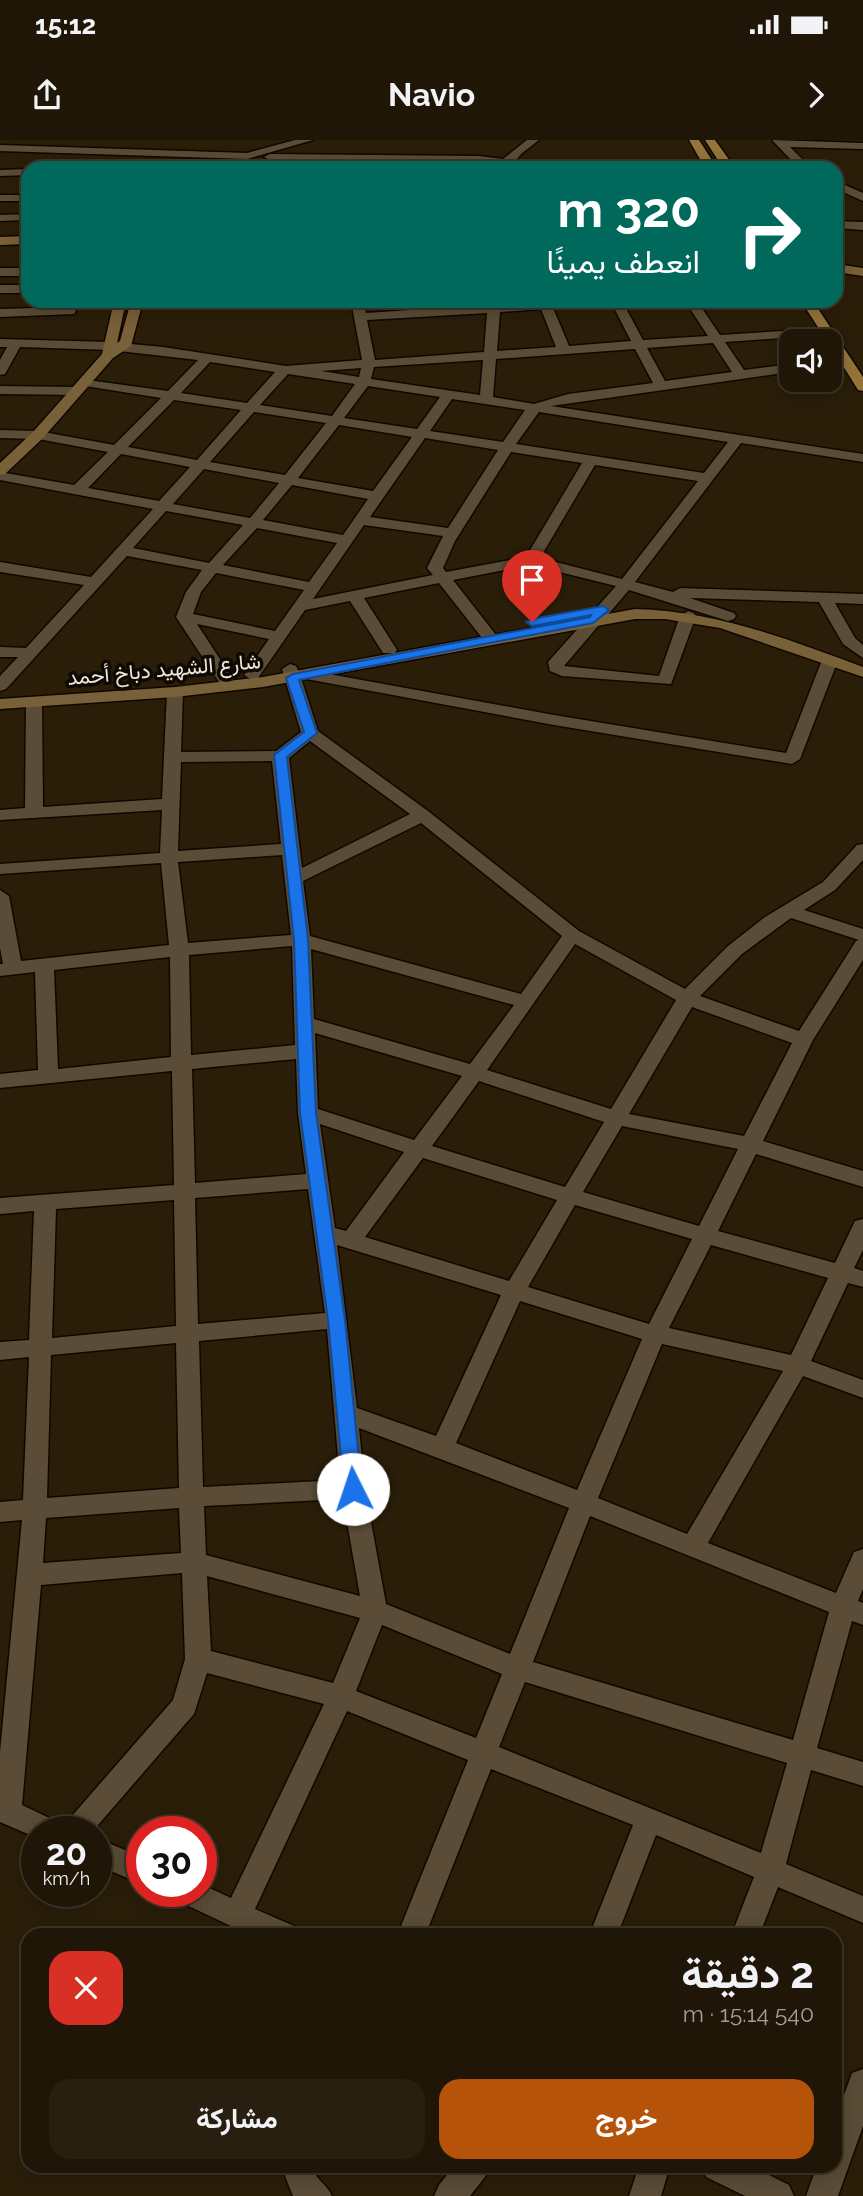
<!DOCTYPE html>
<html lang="ar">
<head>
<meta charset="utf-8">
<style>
  :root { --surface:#201607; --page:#281f11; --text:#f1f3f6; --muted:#a29f9b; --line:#3d3528; --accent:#b45309 }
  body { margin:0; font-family:Raleway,Vazirmatn,sans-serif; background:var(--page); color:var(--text); direction:rtl; height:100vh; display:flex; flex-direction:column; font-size:26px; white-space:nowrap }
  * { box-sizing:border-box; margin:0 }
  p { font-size:23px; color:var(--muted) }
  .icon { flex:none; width:38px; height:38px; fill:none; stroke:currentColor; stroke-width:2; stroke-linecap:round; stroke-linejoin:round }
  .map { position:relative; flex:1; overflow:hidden; direction:ltr }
  .sheet { position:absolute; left:21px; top:1788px; width:821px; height:245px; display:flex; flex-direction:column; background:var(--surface); border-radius:21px; box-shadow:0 4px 18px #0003,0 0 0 2px var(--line); direction:rtl }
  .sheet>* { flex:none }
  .guide { position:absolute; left:21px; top:21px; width:822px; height:147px; border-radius:21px; box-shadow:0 4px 18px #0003,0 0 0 2px var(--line); direction:rtl; background:#00695c; color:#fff; overflow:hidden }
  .fabs { position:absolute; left:779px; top:189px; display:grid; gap:14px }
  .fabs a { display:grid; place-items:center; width:63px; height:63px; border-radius:14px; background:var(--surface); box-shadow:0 4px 18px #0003,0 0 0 2px var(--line); font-size:35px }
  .speed { position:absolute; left:21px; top:1676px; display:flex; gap:14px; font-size:35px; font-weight:700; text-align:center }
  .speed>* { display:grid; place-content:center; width:91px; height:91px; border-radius:50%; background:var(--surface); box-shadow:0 4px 18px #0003,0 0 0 2px var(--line); line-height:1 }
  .speed small { font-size:18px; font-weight:400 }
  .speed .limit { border:10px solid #d22; background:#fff; color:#111 }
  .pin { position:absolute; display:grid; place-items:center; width:60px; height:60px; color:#fff; margin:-72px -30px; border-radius:50% 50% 50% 0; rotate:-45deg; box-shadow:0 0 7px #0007 }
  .pin .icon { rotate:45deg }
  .me { position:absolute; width:77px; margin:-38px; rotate:356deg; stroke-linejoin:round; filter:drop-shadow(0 0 5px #0008) }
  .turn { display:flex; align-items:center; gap:24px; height:147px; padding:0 28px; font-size:32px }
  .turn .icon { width:91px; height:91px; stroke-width:2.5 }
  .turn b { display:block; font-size:49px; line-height:60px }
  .round { display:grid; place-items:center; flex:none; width:74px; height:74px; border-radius:21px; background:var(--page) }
  .head { display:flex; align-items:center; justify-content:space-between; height:119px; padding:0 28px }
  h1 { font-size:42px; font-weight:700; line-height:52px }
  .cta { display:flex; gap:14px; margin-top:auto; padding:14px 28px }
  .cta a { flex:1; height:80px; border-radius:21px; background:var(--accent); color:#fff; font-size:28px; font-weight:700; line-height:80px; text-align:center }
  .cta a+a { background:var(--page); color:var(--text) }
  .status { display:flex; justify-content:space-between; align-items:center; height:49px; padding:0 35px; background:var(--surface); direction:ltr }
  .status svg { height:19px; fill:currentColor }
  header { display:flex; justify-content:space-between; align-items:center; height:91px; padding:0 28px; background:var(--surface); font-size:32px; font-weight:700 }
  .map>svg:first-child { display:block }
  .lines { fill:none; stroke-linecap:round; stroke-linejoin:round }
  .street-casing { stroke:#120700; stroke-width:3 }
  .secondary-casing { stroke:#120700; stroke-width:3 }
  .primary-casing { stroke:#120700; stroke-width:3 }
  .street { fill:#5a4c36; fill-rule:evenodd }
  .secondary { fill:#786038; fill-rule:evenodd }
  .primary { fill:#95743b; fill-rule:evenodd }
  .route { fill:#1a73e8; stroke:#114b97; stroke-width:2 }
  .labels { text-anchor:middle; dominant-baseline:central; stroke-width:7; stroke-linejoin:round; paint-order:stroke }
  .far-street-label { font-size:21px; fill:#efe7da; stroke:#0e0903 }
</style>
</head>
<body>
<div class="status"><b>15:12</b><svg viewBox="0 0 49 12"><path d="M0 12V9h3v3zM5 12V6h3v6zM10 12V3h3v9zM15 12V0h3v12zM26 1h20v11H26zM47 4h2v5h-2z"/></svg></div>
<header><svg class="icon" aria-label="forward" viewBox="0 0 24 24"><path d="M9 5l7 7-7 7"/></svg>Navio<svg class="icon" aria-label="share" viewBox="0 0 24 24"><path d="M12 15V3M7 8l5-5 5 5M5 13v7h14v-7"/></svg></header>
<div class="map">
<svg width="863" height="2056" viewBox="0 0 863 2056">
  <rect width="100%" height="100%" fill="#2a1e09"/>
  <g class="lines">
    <defs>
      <path id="street" d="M295,0h18l-66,19 -247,-8v-6l247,8z
        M527,0h12l-18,14 -11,14 -31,-6 -209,-2 -6,-3 6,-3 209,2 24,3z
        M772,0l91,3v6l-73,-2 21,21h-45l6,-3 22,-2z
        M28,29v6l-28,1v-6z
        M836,41l27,12v8l-27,-12z
        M0,55h28v6h-28z
        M28,74v6l-28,1v-6z
        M836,81l27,1v8l-27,-2z
        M0,128h28v8h-28z
        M0,145h28v8h-28z
        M351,161h12l3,12 179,-12h77l21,39 65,-4 -23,-35h12l23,34 111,-7v6l-5,1 -101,7 19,28 47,-6v8l-240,34 312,48v8l-122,-19 -106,139 38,10 7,-4 183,6v10l-28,-1 20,35 8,7v13l-20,-14 -24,-42 -129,-4 44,15 2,3 -2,3 -6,2 -99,-31 -65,76 95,10 21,-60 8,-5 6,2 2,3 -25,68 -109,-8 -12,-5 -2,-9 68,-76 -85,-21 -78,15 47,60 -8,5 -6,-2 -47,-60 -75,15 33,52 -2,3h-12l-33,-52 -45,9 -47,68 -6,2 -8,-5 25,-36 -72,-15 36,55 -8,5 -6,-2 -43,-65 10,-25 16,-22 -75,-14 -121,133 -6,2v-15l18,-19h-18v-10l26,1 58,-63 -84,-13v-10l91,15 62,-68 -153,-29v-8l74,13 34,-33 -70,-13 -38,-1v-8l38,1 76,14 47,-47 -76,-12 -5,-1v-6l88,12 30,-31 -88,-10 -90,-3 -15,27 -5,1v-15l7,-13h-7v-8l110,3 53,5 123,19 76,-6zM612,164l19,37 -62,5 -16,-38zM541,169l15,38 -59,4 3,-39zM487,173l-3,39 -109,8 -8,-40zM713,203l19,29 -67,9 -18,-33zM635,209l18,34 -85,11 -34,10 -41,-7 3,-38zM483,220l-3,35 -109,-16 3,-12zM210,222l65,10 -28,31 -66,-10zM361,228l-2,9 -38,-6zM288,234l67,10 -23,32 -72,-11zM368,246l72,11 -23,32 -73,-11zM452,259l73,11 -22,32 -73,-11zM174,260l67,10 -44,50 -69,-13zM254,272l72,11 -41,52 -75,-13zM539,272l189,30 -24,31 -188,-29zM339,285l73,12 -39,54 -75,-13zM425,298l73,12 -50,78 -78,-11zM511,312l71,11 -56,94 -80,15 -3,-4 12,-27zM121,314l69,13 -31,34 -71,-13zM595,325l103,16 -76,98 -82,-21zM204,329l75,14 -29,35 -77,-14zM292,345l76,14 -25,36 -80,-15zM166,371l77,14 -34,38 -76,-15zM364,385l79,11 -16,32 6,7 -120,24zM257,388l80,15 -28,39 -86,-17zM216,433l88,17 -29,41 -82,-17 8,-22z
        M70,167l6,4 -2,3 -74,3v-8z
        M847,219l5,1v6l-22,3v-8z
        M0,246l77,1 7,4 -7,4 -77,-1z
        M830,515l8,5 -38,99 -8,5 -238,-39 -253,-47 17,53 110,80 151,120 106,58 43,-43 37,-29 58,-35 34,-37 6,-1v16l-28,30 -31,20 59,19v31l-50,80 -50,101 100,30v16l-107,-33 -38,77 117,32 20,-42 8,-2v31l-9,18 9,3v16l-15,-4 -37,78 52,19v18l-60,-22 -95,167 128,50 18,-41 9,-3v40l-5,12 5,2v22l-11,-4 -35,127 46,14v24l-52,-16 -25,94 77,32v27l-85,-36 -19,49h-28l23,-59 -98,-42 -39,101h-28l44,-111 -142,-56 -66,167h-28l71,-176 -121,-49 -92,198 39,17 4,10h-46l-74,-35 -4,-9h27v-8l30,14 93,-194 -117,-31 -13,41 -102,118h-55v6l-37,-16v-70l22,-232 -22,2v-20l23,-2 6,-143 -29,3v-18l29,-2 5,-129 -34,3v-16l174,-13 -2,-114 -172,17v-14l38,-4 -3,-98 -35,4v-12h3l-3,-16v-58l9,6 12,65 148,-16 -8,-82 -161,11v-10l160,-11 2,-43 -162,10v-10l25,-2 1,-107 2,-3h12l2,3 1,106 119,-8 5,-107 8,-5 8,5 -2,60 95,-1 25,-19 -19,-63 8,-5 6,2 4,8 7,-4 247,45 232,38 36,-93zM310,601l100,73 -108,54 -13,-110zM272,621l9,83 -103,7 3,-89zM421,683l141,113 -41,58 -211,-58 -7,-55zM282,715l9,80 -103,8 -10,-81zM791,778l68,22 -3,1 -57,90 -99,-35 42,-42zM575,804l101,56 -65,109 -124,-39zM292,806l3,99 -104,10 -2,-100zM311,809l203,56 -44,59 -156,-45zM170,817l1,100 -113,12 -4,-99zM692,867l100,36 -48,93 -115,-22zM315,893l147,43 -48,64 -96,-31zM296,919l2,54 8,61 -111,9 -3,-114zM479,941l125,41 -39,65 -133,-41zM320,984l84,28 -58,79 -11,-3zM622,986l116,23 -39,77 -116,-34zM423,1018l134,42 -48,81 -144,-44zM308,1049l17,124 -127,11 -3,-126zM174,1060l2,126 -124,12 4,-129zM575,1065l117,34 -43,85 -121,-37zM337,1105l164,50 -65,141 -79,-28zM711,1105l117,33 -37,77 -122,-27zM520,1161l122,38 -65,151 -121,-47zM327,1189l13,151 -137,7 -4,-146zM176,1203l3,145 -132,10 4,-143zM662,1204l121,27 -96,163 -89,-36zM359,1288l210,80 -59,146 -124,-50 -21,-115zM343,1359l17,97 -154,-41 -2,-49zM179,1368l2,45 -138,10 3,-45zM590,1376l239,96 -36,128 -260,-78zM182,1433l3,86 -12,41 -109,125 -42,-20 19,-220zM207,1436l153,42 -27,65 -122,-32zM382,1485l120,49 -26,64 -120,-47zM525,1542l262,81 -26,90 -262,-106z
        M96,1698l46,19v27l-46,-19z
        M863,1929v57l-25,70h-32l11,-30h18v-46l17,-47z
        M281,2026h30c3,12 16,18 21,30h-39z
        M454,2026h35l-4,11 -15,19h-36l5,-11z
        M639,2026h31l-9,30h-32z
        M702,2026h49l38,19 5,11h-49l-39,-19z"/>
      <path id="secondary" d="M28,96v8l-28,1v-8z
        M836,124l27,4v8l-27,-4z
        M114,161h12l-9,42 3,-2 11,-40h12l-12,45 -18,12 -70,80 -38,36 -5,1v-12l33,-31 69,-78z
        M635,469c81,2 153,30 228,58v10l-143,-49 -55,-9h-30l-372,68 -88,10 -175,12v-10l175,-12 88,-10z"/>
      <path id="primary" d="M689,0h10l18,28h-12z
        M705,0h10l20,28h-12z
        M801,161h12l50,76v14l-5,-1 -28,-45v-4h-3z"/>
    </defs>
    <use href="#street" class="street-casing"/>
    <use href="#secondary" class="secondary-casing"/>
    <use href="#primary" class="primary-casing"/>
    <use href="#street" class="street"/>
    <use href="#secondary" class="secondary"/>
    <use href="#primary" class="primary"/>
  </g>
  <path class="route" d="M603,466l6,4 -16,13 -294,57 18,53 -30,24 21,183 8,173 29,207 17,169 -3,6 -6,2 -7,-2 -2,-6 -16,-169 -28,-207 -6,-173 -20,-185 30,-23 -18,-54 7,-4 297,-57 1,-2 -59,11 -6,-4 6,-3z"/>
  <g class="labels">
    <g class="far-street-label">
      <text transform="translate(164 529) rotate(-5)">شارع الشهيد دباخ أحمد</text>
    </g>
  </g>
</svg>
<div class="fabs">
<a><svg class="icon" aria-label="sound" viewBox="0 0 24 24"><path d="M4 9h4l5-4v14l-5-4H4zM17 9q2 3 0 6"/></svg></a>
</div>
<div class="speed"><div>20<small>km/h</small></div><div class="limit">30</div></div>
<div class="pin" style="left:532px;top:482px;background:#d93025"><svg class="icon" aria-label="arrive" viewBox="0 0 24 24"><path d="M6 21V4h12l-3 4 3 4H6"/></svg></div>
<svg class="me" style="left:353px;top:1349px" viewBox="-20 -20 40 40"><circle r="19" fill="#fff"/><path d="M0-13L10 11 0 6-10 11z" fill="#1a73e8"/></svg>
<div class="guide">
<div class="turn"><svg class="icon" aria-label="right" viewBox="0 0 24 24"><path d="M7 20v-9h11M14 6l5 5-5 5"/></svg><div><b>320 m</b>انعطف يمينًا</div></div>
</div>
<section class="sheet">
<div class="head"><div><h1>2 دقيقة</h1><p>540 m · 15:14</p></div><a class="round" style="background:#d93025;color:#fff"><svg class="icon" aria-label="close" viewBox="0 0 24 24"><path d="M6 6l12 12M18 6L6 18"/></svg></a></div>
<div class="cta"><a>خروج</a><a>مشاركة</a></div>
</section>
</div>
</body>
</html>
